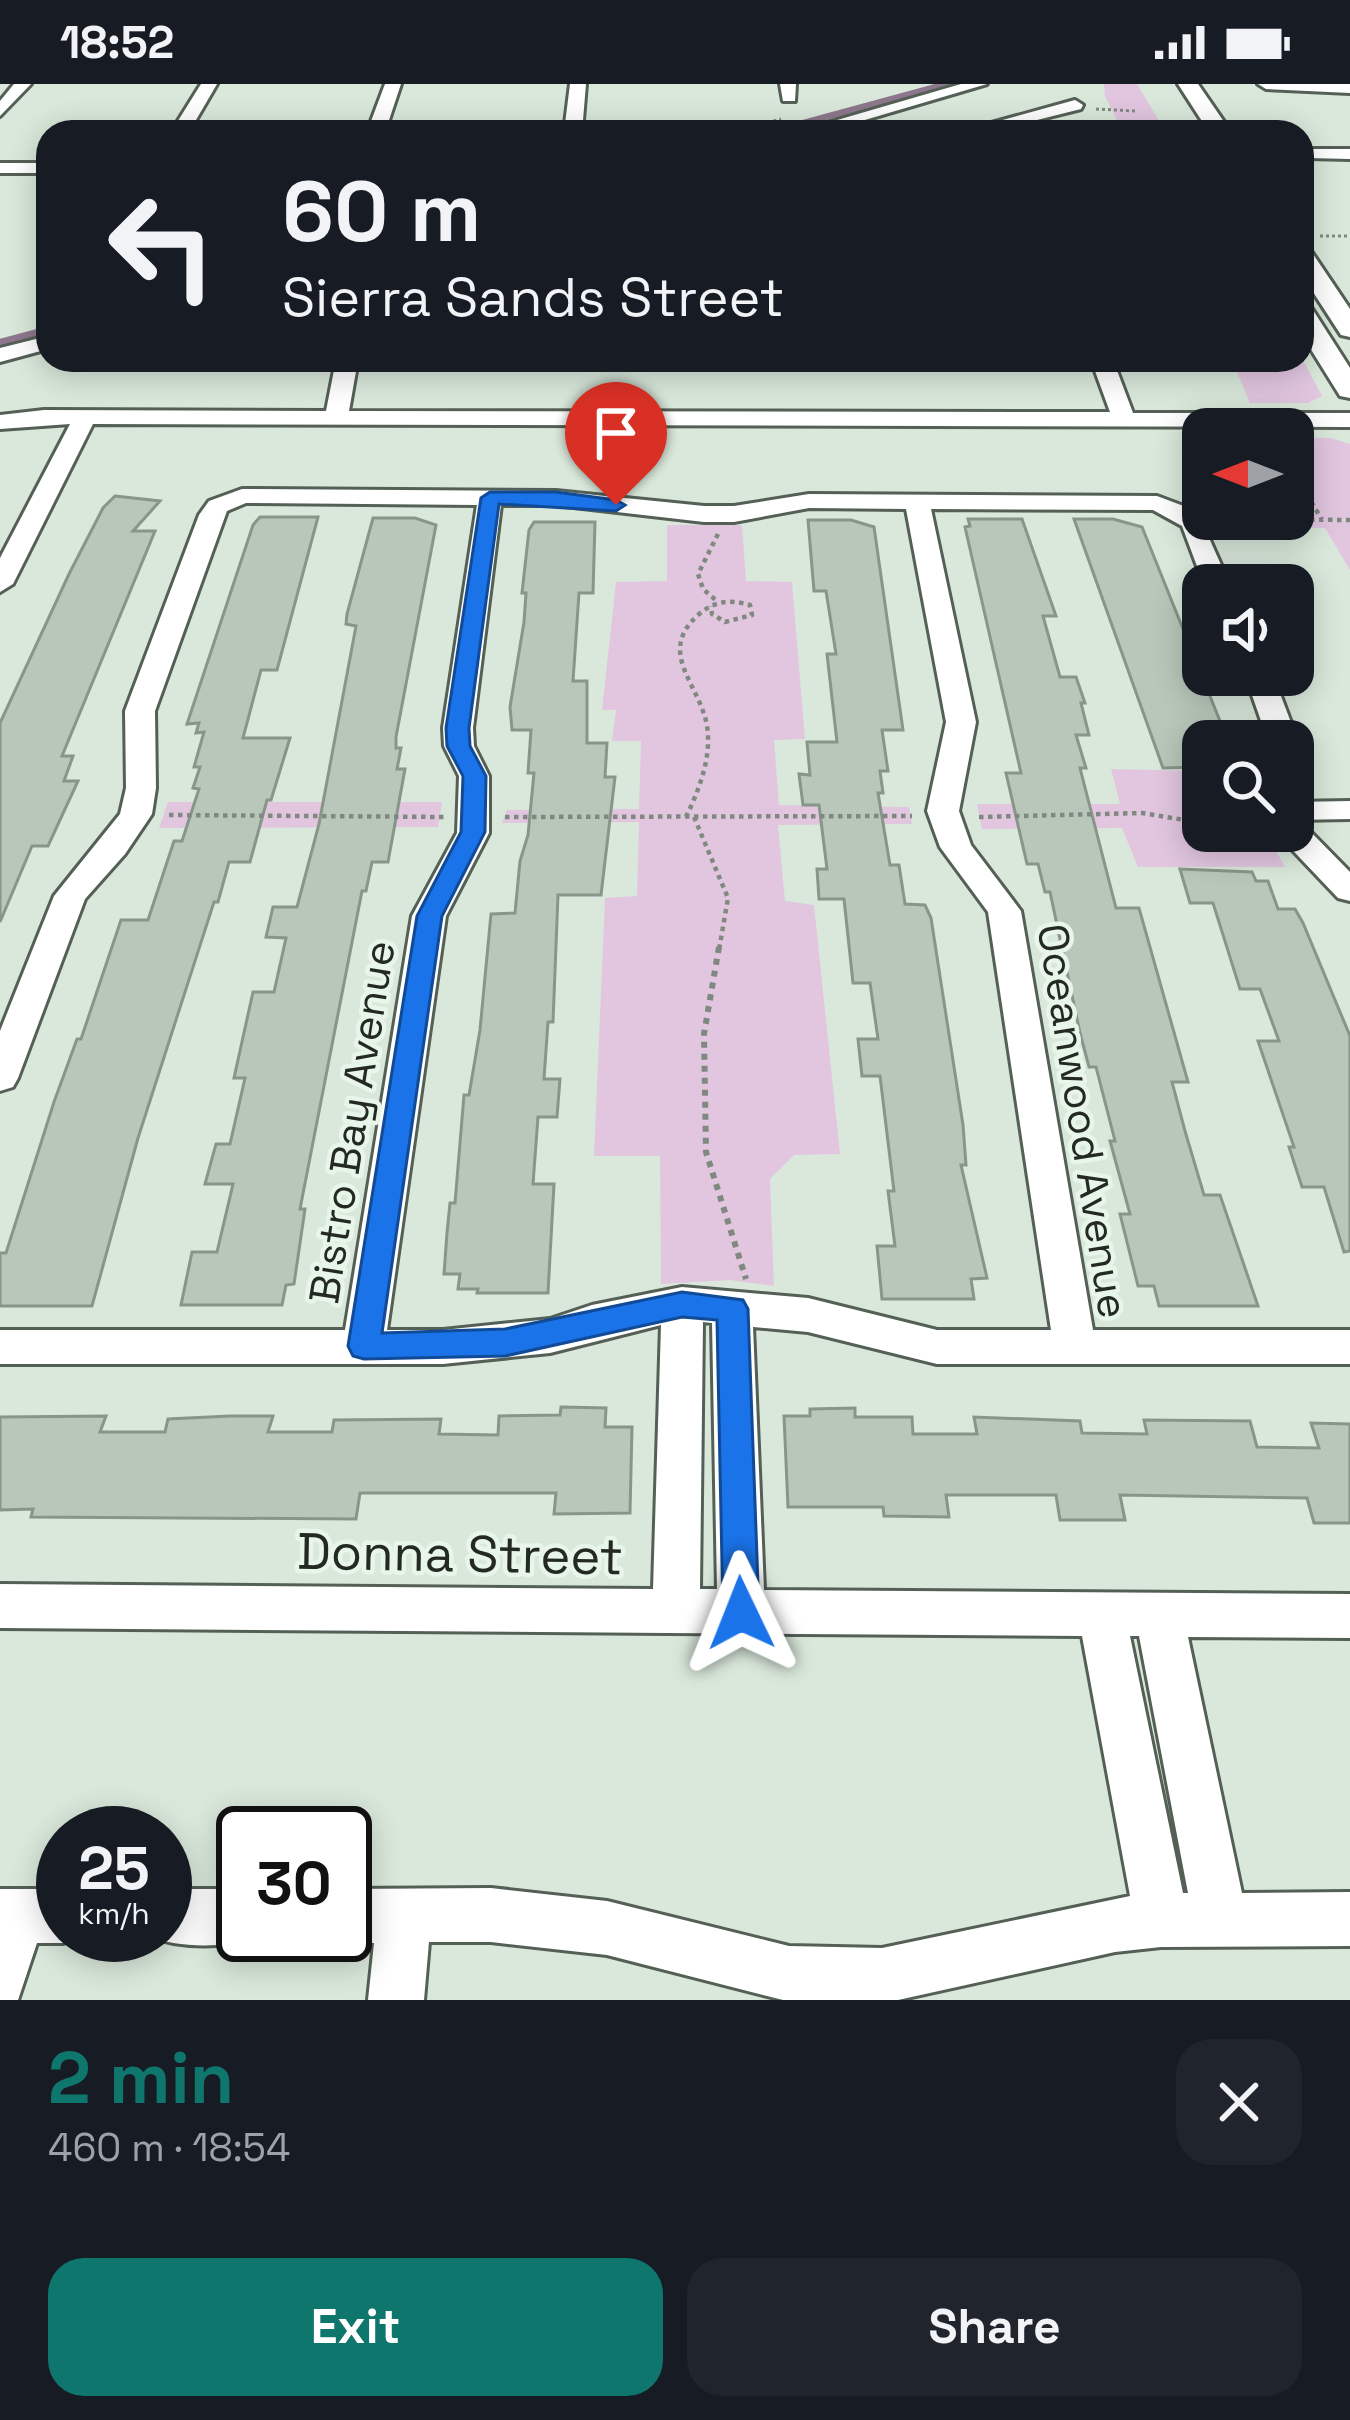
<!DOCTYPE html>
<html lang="en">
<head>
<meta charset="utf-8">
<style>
  :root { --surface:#171b24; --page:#20242c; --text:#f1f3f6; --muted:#9ea1a6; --accent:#0f766e }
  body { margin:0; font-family:"Space Grotesk",sans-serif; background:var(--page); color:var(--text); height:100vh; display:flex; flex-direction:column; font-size:45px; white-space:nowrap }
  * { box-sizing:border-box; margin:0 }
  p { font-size:39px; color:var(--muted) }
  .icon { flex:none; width:66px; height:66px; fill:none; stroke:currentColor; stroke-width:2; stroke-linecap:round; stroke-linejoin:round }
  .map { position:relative; height:1916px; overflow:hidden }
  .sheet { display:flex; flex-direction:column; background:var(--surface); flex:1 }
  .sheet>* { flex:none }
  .top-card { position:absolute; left:36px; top:36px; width:1278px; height:252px; border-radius:36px; box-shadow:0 6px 30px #0003; background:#171b24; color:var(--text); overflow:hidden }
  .needle { width:78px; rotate:270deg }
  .buttons { position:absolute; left:1182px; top:324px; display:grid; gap:24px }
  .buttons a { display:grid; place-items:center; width:132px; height:132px; border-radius:24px; background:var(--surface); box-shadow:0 6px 30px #0003; font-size:60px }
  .speed { position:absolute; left:36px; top:1722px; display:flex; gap:24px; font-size:60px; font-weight:700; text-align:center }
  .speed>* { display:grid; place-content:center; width:156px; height:156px; border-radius:50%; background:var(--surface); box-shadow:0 6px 30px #0003; line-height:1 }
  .speed small { font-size:30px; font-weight:400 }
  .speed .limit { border:6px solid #111; border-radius:18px; background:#fff; color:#111 }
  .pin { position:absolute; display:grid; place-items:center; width:102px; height:102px; color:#fff; margin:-123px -51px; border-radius:50% 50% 50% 0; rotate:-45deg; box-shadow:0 0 12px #0007 }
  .pin .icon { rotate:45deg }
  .me { position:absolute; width:132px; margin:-66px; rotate:358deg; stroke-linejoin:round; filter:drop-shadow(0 0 9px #0008) }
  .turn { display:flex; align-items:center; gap:42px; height:252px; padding:0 48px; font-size:54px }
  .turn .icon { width:156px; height:156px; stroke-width:2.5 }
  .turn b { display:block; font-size:84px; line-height:102px }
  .round { display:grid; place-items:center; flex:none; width:126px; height:126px; border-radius:36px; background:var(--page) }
  .overview { display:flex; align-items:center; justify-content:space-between; height:204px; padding:0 48px }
  h1 { font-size:72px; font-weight:600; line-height:90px; color:var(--accent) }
  .action { display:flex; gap:24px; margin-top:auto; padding:24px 48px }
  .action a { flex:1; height:138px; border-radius:36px; background:var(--accent); color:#fff; font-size:48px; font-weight:600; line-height:138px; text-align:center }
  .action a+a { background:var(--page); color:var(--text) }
  .status { display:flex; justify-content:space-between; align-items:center; height:84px; padding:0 60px; background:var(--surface); direction:ltr }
  .status svg { height:33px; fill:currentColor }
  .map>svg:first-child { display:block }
  .green { fill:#e2c6e0 }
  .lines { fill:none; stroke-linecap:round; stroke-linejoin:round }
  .stream-far1 { stroke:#8d778c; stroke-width:6 }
  .stream { stroke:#8d778c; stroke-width:8 }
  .building { fill:#b9c7ba; stroke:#889689; stroke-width:3 }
  .minor-casing { stroke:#546055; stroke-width:6 }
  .major-casing { stroke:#546055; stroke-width:6 }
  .path-far2 { stroke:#808980; stroke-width:3; stroke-dasharray:3 3; stroke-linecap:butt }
  .path-far1 { stroke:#808980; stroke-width:4.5; stroke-dasharray:4.5 4.5; stroke-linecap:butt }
  .path { stroke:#808980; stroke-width:6; stroke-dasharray:6 6; stroke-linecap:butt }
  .minor { fill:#fff; fill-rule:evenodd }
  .major { fill:#fff; fill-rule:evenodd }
  .route { fill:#1a73e8; stroke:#114b97; stroke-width:3 }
  .labels { text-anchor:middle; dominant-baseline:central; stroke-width:9; stroke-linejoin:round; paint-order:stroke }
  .street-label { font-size:42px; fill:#242924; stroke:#e7f6e8 }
  .near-street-label { font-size:51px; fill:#242924; stroke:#e7f6e8 }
</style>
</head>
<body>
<div class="status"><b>18:52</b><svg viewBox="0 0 49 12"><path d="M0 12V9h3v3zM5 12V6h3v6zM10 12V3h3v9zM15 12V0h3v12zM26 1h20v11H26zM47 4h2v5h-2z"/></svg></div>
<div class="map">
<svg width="1350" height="1916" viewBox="0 0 1350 1916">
  <rect width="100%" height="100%" fill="#dae8db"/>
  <path class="green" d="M1104,0h33l29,48h-43l-18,-36z
    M1302,274l20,38 -14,7h-58l-18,-43z
    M1293,354h38l19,6v126l-25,-42 -105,-1 -1,-8h74v-7h22l-22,-42z
    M667,441h75l4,56 46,1 13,157 -31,1 5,65 130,2 3,17 -134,1 7,76 29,4 26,249 -46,1 -24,24 4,107 -44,-6 -69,4 -1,-128h-66l11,-258 32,-2 2,-74 -137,1 5,-13 132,-1 2,-68h-29l4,-31h-14l14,-128 51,-1z
    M1111,685l92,2v60h62l20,36h-147l-16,-39 -140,1 -5,-25h143z
    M168,718h274l-4,25 -279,1z"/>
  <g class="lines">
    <path class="stream-far1" d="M770,48l176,-48"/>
    <path class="stream" d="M0,259l48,-13"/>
  </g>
  <path class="building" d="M115,412l45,5 -27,30h22l-93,225h11l-9,25h14l-30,65h-16l-32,76v-199l69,-149 34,-66z
    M260,433h58l-41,153h-16l-18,68h47l-19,62h-4l-17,62h-21l-11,40h-4l-76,236 -46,168h-92v-53h6l48,-151 23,-63h4l40,-119h27l26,-79h8l17,-52 -6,-1 7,-21h-6l10,-35 -8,1 3,-10 -12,1 66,-199z
    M373,434h42l21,7 -40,212v11h5l-4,21h8l-17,93h-16l-6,29h-4l-62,318h5l-11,75 -8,1 -4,20h-101l11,-53h25l16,-68h-28l11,-40h14l15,-66h-11l19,-86h21l12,-54 -20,-1 7,-30h24l22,-83 37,-198 -10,-2 1,-10z
    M968,435h54l34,97h-13l17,61h16l9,26h-4l8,32h-13l10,33h-6l36,140h23l49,174h-16l13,49 19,64h16l38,111h-99l-5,-20h-16l-18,-72h10l-20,-73h5l-19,-74h-7l-9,-34 -30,-141h-5l-7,-28h-11l-21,-91h15l-56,-246 5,-1z
    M1074,435h39l29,8 80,199h-14l6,15h-11v26l-40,1z
    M808,436h43l23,7 29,203h-21l6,41h-8l3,22h-5l12,72h9l6,39 20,1 6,13 32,207 3,40h-5l26,113 -16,1 3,20h-92l-5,-53h18l-7,-55h6l-14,-115h-18l-4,-37h20l-8,-56h-17l-9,-84h-25l-2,-30h10l-8,-64h-16l-4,-31 11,1 -3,-33h30l-10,-88h9l-10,-63h-12z
    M534,438h61l-2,71h-14l-6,88h14v62h20l-2,34h10l-14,118h-43l-5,127h-5l-4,57h16l-3,38h-19l-5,67h21l-6,109h-71l1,-4h-20l2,-15h-16l3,-41 3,-30h5l9,-108h5l11,-65 11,-116 24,-1 5,-52 8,-26 6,-62h-6l3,-43h-19l-2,-23 14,-85 2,-29h-4l7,-63z
    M1180,785l72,3 4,9h12l10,28h17l8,14 47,113v215l-6,1 -20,-65h-22l-13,-40h5l-36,-106h21l-19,-52h-20l-27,-86h-23z
    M561,1323l45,1 -1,19h27l-2,86 -76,1 2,-21h-196l-4,26 -325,-2 2,-8 -33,1v-93l106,-1 -6,16h65l3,-13 62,-3h43l-5,16h64l2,-12 107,-1 -2,15 59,1 1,-19 61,-1z
    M855,1324v9h57l1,17h64l-3,-17 106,4 2,12 65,1 -3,-14 106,1 7,26 62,1 -8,-25 39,1v99h-36l-7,-25 -187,-3 5,25h-65l-4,-25h-110l3,22 -65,-1 -1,-9h-95l-4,-91h26v-7z"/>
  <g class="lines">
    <defs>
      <path id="minor" d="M14,0h17l-31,32v-15z
        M201,0h16l-28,48h-18z
        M385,0h16l-16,48h-18z
        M570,0h16l-4,48h-18z
        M780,0h16l-1,17h-12z
        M961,0h26l-163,48h-28z
        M1258,0h92v9l-84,-4z
        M1075,16l8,5 -2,4 -92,23h-30z
        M1313,65h37v10l-43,-1v-8z
        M0,79h48v10h-48z
        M48,252v13l-48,13v-14z
        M336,276h22l-9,51 761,1 -19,-52h22l20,53h217v14l-1257,-3 -80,160 -13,8v-34l70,-134 -70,5v-14l44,-5 282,1z
        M242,405l314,2 148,15h30l75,-12 348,2 40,15 33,74h-26l-22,-59 -29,-16 -222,-1 45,213 -17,89 12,34 50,66 72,419h257v34h-413l-129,-32 -55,-5 11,263 586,4v44l-162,-1 54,256 108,-1v54l-189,1 -46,5 -217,48h-115l-176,-45 -116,-13h-62l-5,58h-56l6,-57h-29l-19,-8h19v-46l146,-1 116,13 182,45 93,2 248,-52 -48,-260 -1082,-8v-44l653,5 8,-264 -111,28 -107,11h-443v-34h345l67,-414 45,-83 2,-57 -15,-30 -1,-18 34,-223 -231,-2 -19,8 -72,200 1,77 -4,26 -27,40 -40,45 -67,179 -5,9 -13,4v-60l54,-135 66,-82 6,-26 -1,-77 74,-196 10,-14zM501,421h55l148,17h30l75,-14 97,1 40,213 -19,89 13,36 48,65 63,418h-114l-129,-32 -126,-11 -90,18 -42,14 -107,11h-56l59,-414 43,-83v-57l-15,-30 -1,-18zM703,1238l9,1 5,266h-17zM1130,1552h9l49,257h-5z
        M1245,591h28l25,66 -4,6 -1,-6h-25z
        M1350,717v18l-57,1v-18z
        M1293,738l10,2 47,48v29l-12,-3 -57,-60 -5,-7h17z
        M0,1805h63v46h19l-19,8h-26l-19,57h-18z
        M165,1805h78v46h19c-33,14 -83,14 -116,0h19z"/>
      <path id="major" d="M1178,0h20l33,48h-22z
        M1302,165l9,2 39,58v28l-9,-2 -39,-60z
        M1302,221l9,2 39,61v30l-10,-2 -38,-61z"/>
    </defs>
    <use href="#minor" class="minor-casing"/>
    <use href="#major" class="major-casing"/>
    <path class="path-far2" d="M1096,25l40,2
      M733,48l48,-13
      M1320,152h30"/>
    <path class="path-far1" d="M1293,387l29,49
      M1220,435l130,1
      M718,450l-20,40 5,15 15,13
      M169,731l275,2
      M505,733l407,-1
      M686,733c13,-27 26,-60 21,-91 -7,-42 -51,-73 -9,-111 16,-14 31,-16 52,-10l2,10 -27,7 -13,-8 -1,-8
      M694,733l34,81 -9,52
      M979,733l163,-4 61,10"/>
    <path class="path" d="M719,863l-15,87 2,118 40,127"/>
    <use href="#minor" class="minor"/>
    <use href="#major" class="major"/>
  </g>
  <path class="route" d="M556,408l60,8 9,5 -9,6 -117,-7 -30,224 1,18 16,30 -1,56 -43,84 -60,417 123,-4 177,-37 61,8 5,9 11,304 -5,12 -13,4 -12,-4 -6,-12 -6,-293 -35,-3 -177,39 -141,3 -11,-3 -5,-10 69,-430 44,-84 2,-56 -16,-30 -1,-18 35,-230 9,-6z"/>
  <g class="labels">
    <g class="street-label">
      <text transform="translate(1083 1037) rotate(81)">Oceanwood Avenue</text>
      <text transform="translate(352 1038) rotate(-81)">Bistro Bay Avenue</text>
    </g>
    <g class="near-street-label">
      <text transform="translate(460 1470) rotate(1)">Donna Street</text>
    </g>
  </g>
</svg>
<div class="buttons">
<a><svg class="needle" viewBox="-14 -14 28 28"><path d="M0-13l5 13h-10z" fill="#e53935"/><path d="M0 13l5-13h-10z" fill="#9ea1a6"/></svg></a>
<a><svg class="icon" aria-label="sound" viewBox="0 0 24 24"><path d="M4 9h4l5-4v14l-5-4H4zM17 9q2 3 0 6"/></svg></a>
<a><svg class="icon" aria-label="search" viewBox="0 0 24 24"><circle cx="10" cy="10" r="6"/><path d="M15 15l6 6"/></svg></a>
</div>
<div class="speed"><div>25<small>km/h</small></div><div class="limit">30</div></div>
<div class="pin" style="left:616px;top:421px;background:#d93025"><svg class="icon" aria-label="arrive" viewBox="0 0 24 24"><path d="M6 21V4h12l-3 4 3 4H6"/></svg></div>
<svg class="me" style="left:741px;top:1529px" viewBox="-20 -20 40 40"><path d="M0-17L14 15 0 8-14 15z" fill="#1a73e8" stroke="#fff" stroke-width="4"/></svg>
<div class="top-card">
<div class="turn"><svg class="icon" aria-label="left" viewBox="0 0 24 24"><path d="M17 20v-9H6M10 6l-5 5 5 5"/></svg><div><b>60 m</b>Sierra Sands Street</div></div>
</div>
</div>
<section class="sheet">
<div class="overview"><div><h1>2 min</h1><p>460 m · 18:54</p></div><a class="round"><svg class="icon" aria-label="close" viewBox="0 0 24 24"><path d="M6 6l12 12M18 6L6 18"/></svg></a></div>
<div class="action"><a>Exit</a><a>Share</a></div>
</section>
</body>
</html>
